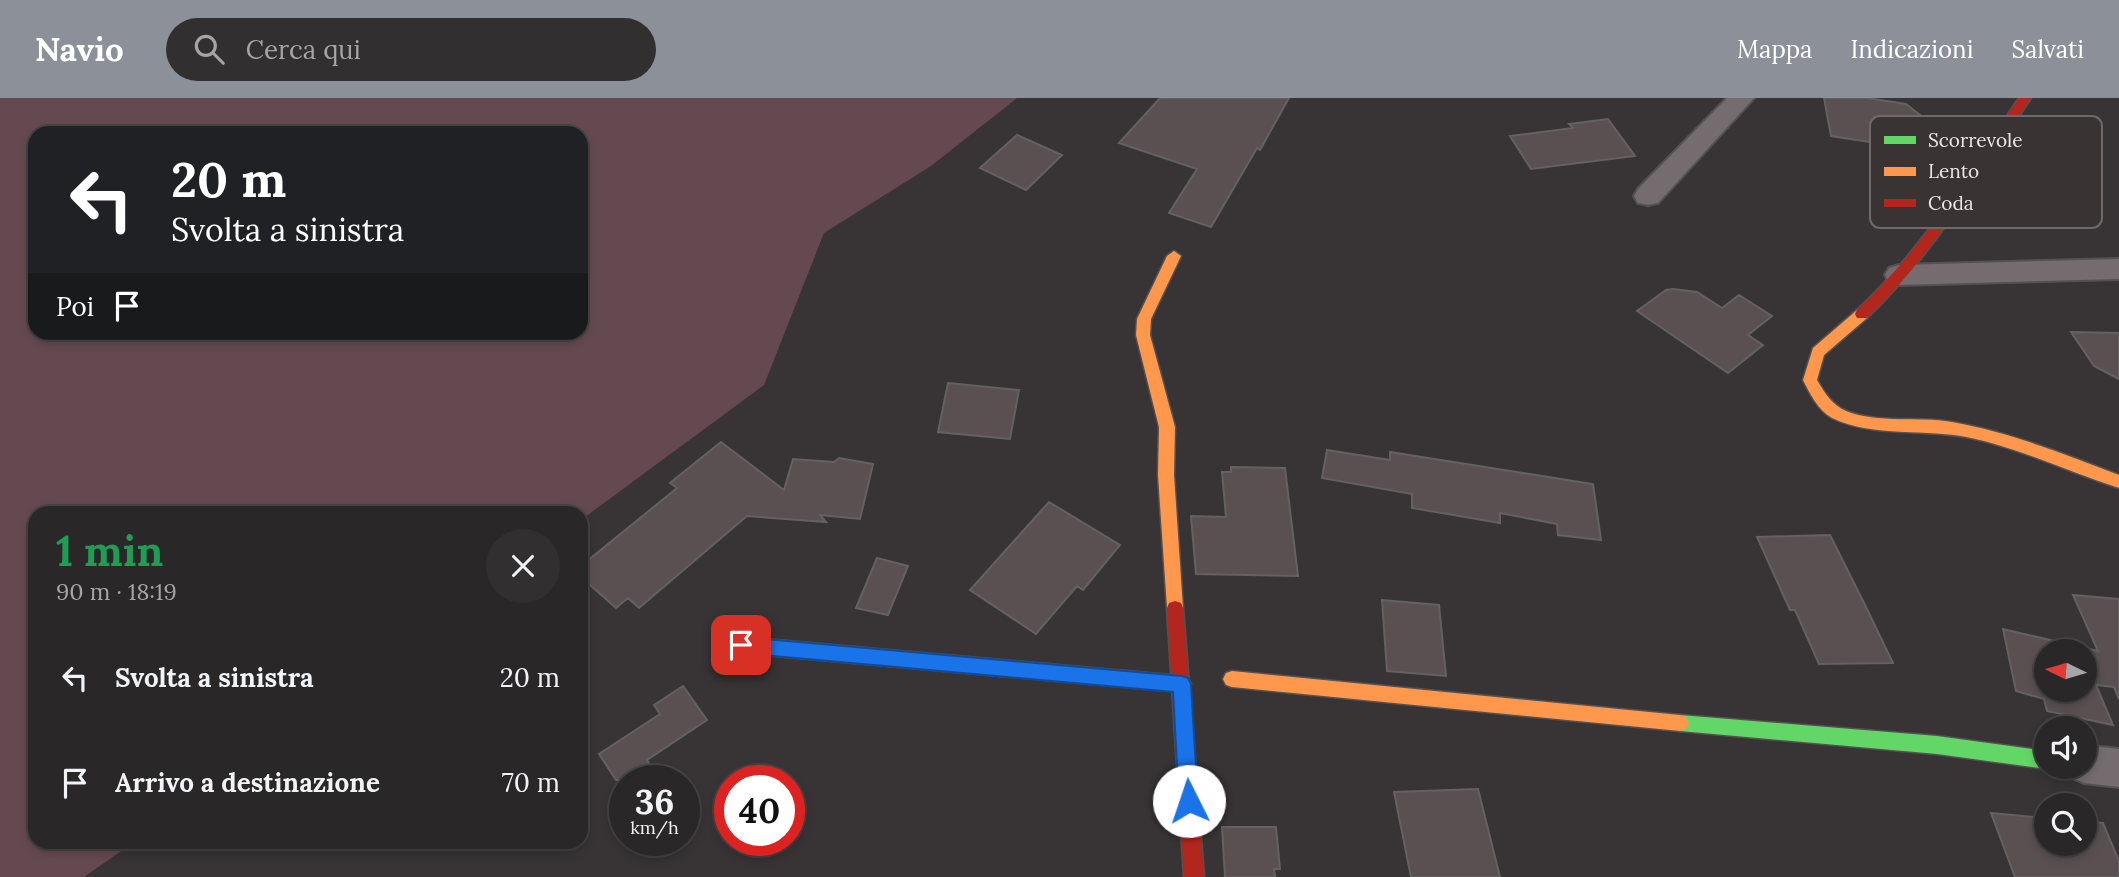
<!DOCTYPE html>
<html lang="it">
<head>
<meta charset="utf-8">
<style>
  :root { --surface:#2a2728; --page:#322f30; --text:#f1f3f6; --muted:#a5a5a8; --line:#464445; --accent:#8c9099 }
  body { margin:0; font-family:Lora,serif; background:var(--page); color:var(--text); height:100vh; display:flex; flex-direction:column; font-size:26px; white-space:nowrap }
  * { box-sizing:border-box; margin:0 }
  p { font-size:23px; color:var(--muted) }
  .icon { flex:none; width:38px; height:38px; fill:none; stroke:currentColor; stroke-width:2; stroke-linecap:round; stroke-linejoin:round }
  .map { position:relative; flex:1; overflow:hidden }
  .details { position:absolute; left:28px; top:408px; width:560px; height:343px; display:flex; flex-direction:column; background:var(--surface); border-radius:21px; box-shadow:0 4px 10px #0003,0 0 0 2px var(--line) }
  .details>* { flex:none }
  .guide { position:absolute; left:28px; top:28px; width:560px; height:214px; border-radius:21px; box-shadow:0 4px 10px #0003,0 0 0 2px var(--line); background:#202124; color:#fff; overflow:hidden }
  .needle { width:46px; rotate:275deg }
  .fabs { position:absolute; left:2034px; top:541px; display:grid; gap:14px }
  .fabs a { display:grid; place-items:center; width:63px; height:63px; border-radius:50%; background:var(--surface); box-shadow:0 4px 10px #0003,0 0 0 2px var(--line); font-size:35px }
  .speed { position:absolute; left:609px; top:667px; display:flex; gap:14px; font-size:35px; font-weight:700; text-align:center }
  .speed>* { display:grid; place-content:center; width:91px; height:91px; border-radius:50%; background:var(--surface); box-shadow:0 4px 10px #0003,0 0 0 2px var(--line); line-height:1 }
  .speed small { font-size:18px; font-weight:400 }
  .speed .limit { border:10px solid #d22; background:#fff; color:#111 }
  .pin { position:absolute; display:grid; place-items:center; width:60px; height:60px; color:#fff; margin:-30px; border-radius:14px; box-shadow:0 4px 10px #0006 }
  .me { position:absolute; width:77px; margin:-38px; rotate:356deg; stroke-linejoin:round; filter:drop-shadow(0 0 5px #0008) }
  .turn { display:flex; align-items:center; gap:24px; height:147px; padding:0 28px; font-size:32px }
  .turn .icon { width:91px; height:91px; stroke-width:2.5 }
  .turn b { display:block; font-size:49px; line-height:60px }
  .then { display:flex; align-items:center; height:66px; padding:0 28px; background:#0003; gap:14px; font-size:26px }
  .round { display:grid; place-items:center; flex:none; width:74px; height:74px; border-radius:37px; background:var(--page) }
  .headline { display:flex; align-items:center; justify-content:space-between; height:119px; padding:0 28px }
  h1 { font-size:42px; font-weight:700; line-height:52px; color:#1e9e55 }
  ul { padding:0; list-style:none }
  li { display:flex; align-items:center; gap:21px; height:105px; padding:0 28px }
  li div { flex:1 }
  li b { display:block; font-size:26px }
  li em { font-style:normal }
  header { display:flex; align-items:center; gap:42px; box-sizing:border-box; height:98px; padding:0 35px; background:var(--accent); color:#fff }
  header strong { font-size:33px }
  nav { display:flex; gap:38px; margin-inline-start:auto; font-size:24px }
  .search { width:490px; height:63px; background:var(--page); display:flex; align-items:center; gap:18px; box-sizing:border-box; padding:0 24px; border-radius:38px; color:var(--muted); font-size:26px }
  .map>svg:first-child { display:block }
  .green { fill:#654951; fill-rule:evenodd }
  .building { fill:#5a5052; stroke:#646162; stroke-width:2; fill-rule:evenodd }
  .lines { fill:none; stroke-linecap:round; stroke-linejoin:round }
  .street-casing { stroke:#545151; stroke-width:4 }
  .fast-casing { stroke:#545151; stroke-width:3 }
  .slow-casing { stroke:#545151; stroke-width:3 }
  .jam-casing { stroke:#545151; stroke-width:3 }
  .street { fill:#746c6f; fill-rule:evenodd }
  .fast { fill:#63d668; fill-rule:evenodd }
  .slow { fill:#ff974d; fill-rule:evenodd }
  .jam { fill:#b3261e; fill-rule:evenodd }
  .route { fill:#1a73e8; stroke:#114b97; stroke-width:2 }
  .key { fill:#393334; stroke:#6e696a; stroke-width:2 }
  .key-label { font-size:19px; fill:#eae6e7 }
</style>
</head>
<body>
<header>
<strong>Navio</strong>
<div class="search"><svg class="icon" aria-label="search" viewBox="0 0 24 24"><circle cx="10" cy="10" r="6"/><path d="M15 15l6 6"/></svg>Cerca qui</div>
<nav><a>Mappa</a><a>Indicazioni</a><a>Salvati</a></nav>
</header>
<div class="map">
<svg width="2119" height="779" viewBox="0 0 2119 779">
  <rect width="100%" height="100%" fill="#383435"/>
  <path class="green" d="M0,0h1017l-86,68 -107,67 -60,152 -183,135v-7h-546v329h99l-50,35h-84zM35,35h546v199h-546z"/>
  <path class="building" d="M1160,0h129l-29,52 -3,-2 -46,79 -42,-14 28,-44 -78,-26z
    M1824,0h43l39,6 33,26 -49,15 -59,-9z
    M1608,21l27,37 -104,13 -21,-33 63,-8 -4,-4z
    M1017,37l45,20 -36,35 -46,-22z
    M1673,191l24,3 25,16 17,-13 33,21 -24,19 15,10 -35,28 -91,-62 29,-21z
    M2071,234l48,1v46l-25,-13z
    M948,285l71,7 -9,49 -72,-7z
    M721,344l63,48 9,-31 41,3 5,-4 34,6 -13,55 -40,-4 6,7 -79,-6 -108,92 -11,-10 -12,10 -35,-31v-11l96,-78 -7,-5z
    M1327,352l63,10v-8l203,32 8,56 -43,-5 -1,-11 -57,-11v10l-88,-15v-14l-90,-16z
    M1231,369l54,1 13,108 -102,-2 -5,-58 35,1 -4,-45h9z
    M1049,404l71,43 -37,45 -6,-4 -41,48 -66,-44z
    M1830,437l36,72 27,56 -74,1 -24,-54h-5l-33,-73z
    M877,460l31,8 -20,49 -32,-7z
    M2073,497l46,4v100l-5,-12 -18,-2 17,40 -66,-14 -3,-12 -28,-8 -13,-62 95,22zM2046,553h38v39h-38z
    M1382,502l57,5 7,71 -59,-5z
    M683,588l24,34 -60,40 13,20h-44l-17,-26 61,-40 -6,-9z
    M1478,691l22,88h-89l-17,-85z
    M1991,715l55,5v26h38v-23l19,2 16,38v16h-104z
    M1222,729h54l4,42h-6l1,8h-50z"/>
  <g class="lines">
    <defs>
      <path id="street" d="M1727,0h27l-96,105 -10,2 -10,-2 -4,-7 4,-7z
        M2119,161v20l-220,6 -10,-3 -4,-7 4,-7 10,-3z
        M2084,647l35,4v38l-35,-4 -14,-6 -4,-11h18z"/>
      <path id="fast" d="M741,539l441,39 6,2 3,6 -3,6 -6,2 -441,-39 -6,-3 -3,-5 3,-5z
        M1680,617l257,21 109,15v15h6l-6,3 -109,-15 -257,-23 -6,-2 -3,-6 3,-6z"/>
      <path id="slow" d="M1174,153l7,5 -30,63 -1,16 25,92 -1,48 9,133 -2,5 -6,2 -6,-2 -2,-5 -9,-133 1,-48 -23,-92 1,-16 30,-63z
        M1862,211l7,5 -2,4 -43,37 -7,25c7,12 15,25 29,31 33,13 71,5 106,11 57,10 112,32 167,53v13c-50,-16 -97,-39 -148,-50 -45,-10 -97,0 -139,-20 -14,-8 -22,-24 -29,-38l10,-32 44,-38z
        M1232,573l448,44 6,2 3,6 -3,6 -6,2 -448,-44 -6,-2 -3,-6 3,-6z"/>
      <path id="jam" d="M2019,0h12c-51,76 -97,156 -164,220h-10l-2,-4 2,-4c66,-61 112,-138 162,-212z
        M1175,503l6,2 2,5 21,269h-20l-17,-269 2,-5z"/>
    </defs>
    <use href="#street" class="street-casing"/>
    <use href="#fast" class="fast-casing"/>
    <use href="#slow" class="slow-casing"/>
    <use href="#jam" class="jam-casing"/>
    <use href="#street" class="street"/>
    <use href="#fast" class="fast"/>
    <use href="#slow" class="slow"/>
    <use href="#jam" class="jam"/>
  </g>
  <path class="route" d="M741,539l441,39 6,2 3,6 7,117 -3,7 -6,3 -7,-3 -3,-7 -6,-109 -432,-39 -6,-2 -2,-6 2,-5z"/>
  <rect x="1870" y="18" width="232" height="112" rx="10" class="key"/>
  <rect x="1884" y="38" width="32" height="8" fill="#63d668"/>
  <rect x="1884" y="69" width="32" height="9" fill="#ff974d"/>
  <rect x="1884" y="101" width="32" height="8" fill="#b3261e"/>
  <g class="key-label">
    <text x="1928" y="49">Scorrevole</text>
    <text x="1928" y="80">Lento</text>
    <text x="1928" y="112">Coda</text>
  </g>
</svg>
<div class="fabs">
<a><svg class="needle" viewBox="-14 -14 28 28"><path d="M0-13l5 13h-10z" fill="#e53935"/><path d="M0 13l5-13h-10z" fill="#a5a5a8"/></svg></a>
<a><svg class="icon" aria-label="sound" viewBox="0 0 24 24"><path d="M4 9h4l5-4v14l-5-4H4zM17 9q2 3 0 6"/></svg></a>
<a><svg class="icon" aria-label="search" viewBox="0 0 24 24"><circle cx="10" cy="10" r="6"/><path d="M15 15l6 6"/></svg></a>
</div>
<div class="speed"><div>36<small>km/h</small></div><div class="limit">40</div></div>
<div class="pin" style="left:741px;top:547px;background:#d93025"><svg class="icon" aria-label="arrive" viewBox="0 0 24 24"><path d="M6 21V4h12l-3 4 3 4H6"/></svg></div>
<svg class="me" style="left:1189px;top:703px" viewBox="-20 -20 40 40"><circle r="19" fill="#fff"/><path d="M0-13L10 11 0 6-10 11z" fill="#1a73e8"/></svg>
<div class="guide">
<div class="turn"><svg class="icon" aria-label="left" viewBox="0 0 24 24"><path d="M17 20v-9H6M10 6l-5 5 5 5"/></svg><div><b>20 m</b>Svolta a sinistra</div></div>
<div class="then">Poi<svg class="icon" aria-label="arrive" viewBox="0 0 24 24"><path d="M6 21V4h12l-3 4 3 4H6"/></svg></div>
</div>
<section class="details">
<div class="headline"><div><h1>1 min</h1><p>90 m · 18:19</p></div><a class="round"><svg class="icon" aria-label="close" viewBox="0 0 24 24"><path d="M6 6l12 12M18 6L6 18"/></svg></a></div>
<ul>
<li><svg class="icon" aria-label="left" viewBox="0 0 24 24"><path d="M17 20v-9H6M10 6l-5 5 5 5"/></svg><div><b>Svolta a sinistra</b></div><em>20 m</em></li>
<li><svg class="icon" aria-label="arrive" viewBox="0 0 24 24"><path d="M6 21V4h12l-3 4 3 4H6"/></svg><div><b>Arrivo a destinazione</b></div><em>70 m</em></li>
</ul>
</section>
</div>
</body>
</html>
